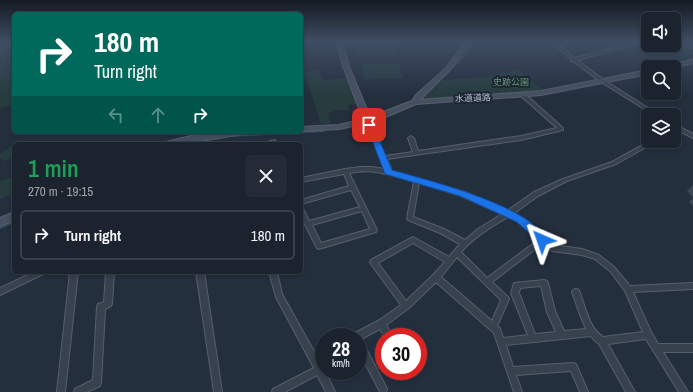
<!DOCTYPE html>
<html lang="en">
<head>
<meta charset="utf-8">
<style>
  :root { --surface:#1b232e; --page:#242b36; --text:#f1f3f6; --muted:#a0a4aa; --line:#39404a }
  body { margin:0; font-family:"Archivo Narrow","Noto Sans JP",sans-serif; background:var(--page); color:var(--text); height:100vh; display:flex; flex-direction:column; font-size:15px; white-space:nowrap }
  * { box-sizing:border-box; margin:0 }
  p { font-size:13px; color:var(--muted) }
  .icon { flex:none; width:22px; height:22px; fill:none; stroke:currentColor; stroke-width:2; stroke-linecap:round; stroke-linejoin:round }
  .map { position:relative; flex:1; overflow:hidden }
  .panel { position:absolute; left:12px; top:142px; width:291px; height:132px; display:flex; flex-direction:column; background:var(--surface); border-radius:6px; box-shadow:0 2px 6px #0003,0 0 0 1px var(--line) }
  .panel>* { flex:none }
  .banner { position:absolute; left:12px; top:12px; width:291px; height:122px; border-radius:6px; box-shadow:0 2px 6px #0003,0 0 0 1px var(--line); background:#00695c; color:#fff; overflow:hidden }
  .tools { position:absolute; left:641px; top:12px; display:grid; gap:8px }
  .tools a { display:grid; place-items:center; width:40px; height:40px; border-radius:6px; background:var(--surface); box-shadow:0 2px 6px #0003,0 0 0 1px var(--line); font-size:20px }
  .speed { position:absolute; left:315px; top:328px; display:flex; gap:8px; font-size:20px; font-weight:700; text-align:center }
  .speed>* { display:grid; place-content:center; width:52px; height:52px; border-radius:50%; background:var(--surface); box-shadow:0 2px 6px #0003,0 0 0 1px var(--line); line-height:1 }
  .speed small { font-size:10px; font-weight:400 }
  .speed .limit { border:6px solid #d22; background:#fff; color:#111 }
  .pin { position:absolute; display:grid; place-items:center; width:34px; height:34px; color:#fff; margin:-17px; border-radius:8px; box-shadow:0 2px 6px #0006 }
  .me { position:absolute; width:44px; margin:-22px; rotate:317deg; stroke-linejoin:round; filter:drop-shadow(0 0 3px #0008) }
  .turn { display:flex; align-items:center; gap:14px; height:84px; padding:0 16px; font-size:18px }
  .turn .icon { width:52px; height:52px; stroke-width:2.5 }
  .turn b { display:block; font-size:28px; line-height:34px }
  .lanes { display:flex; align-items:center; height:38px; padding:0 16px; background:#0003; justify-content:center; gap:20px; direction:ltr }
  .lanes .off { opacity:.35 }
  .round { display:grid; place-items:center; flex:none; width:42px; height:42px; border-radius:6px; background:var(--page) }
  .head { display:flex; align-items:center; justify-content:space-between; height:68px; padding:0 16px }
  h1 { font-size:24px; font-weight:600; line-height:30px; color:#1e9e55 }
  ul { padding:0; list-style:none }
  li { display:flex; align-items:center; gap:12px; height:50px; margin:0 8px 6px; padding:0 8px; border:2px solid var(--line); border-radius:6px }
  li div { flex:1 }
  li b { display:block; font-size:15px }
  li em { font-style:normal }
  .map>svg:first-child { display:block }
  .green { fill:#263c3f }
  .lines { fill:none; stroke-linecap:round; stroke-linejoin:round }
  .stream-far1 { stroke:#394c67; stroke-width:1.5 }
  .stream { stroke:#394c67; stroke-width:2 }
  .street-casing { stroke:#565f6c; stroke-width:2 }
  .secondary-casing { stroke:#565f6c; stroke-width:2 }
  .street { fill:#38414e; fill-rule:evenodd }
  .secondary { fill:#465061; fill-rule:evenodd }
  .wall { fill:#3b4654 }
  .route { fill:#1a73e8; stroke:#114b97 }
  .labels { text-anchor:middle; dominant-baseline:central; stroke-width:4; stroke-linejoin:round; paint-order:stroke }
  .far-park-label { font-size:9px; fill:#6b9a76; stroke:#1d2633 }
  .far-street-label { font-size:9px; fill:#b4bcc9; stroke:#1d2633 }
</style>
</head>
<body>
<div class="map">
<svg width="693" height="392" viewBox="0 0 693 392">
  <rect width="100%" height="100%" fill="#242f3e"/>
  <path class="green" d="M389,41h42v1l-34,4 -3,-2 2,13 -39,-1 -1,-12h34z
    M14,46v58l-14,5v-60z
    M362,64h37l4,14 -39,1z
    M317,70l7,10 24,-2 10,26 -10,1 1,5h-11l-10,3 2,10 -9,1 -17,-52z
    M517,70l26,20 -40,4 -80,5 20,-19 35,-2z
    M14,144v13l-10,4 -4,-4v-3z
    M14,176v9l-4,10 -10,4v-18z"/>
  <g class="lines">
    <path class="stream-far1" d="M440,80l25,-25 9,-14"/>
    <path class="stream" d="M231,136l92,-5
      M0,228l14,-7"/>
    <defs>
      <path id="street" d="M551,41h4l19,17 67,-17h7l-71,19 27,20 55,35h-5l-53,-33 -28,-21h-2v-2z
        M679,41h5l9,4v3z
        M14,44v2l-14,2v-2z
        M521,94h4l38,34v2l-42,10 -134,19 4,9v3l74,21 42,19 27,-19 29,-13 49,-17 38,-21h7l-41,23 -49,17 -29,15 -25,18 10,4 31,27 28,4 17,6 15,12 16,19 63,-3v6l-60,3 18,40 7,12h35v8h-30l25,40h-9l-33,-53 -38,5 27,48h-9l-27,-48 -4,-3 -4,-5 -85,9 7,22 60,-4 3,1 12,28h-8l-9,-21 -55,4 6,17h-8l-20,-59 -58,-51 -27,26 -23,17 7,12h-8l-5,-8 -19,10 26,50 -1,3h-6l-22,-43v-12h-6l1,-3 25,-13 23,-16 -30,-41 -1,-2 1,-2 42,-23 36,20 11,-13 -20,-11 -32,-13 -1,-2 7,-36c-24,-7 -40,-14 -65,-9l28,57 -1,2 -57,17 -2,-1 -16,-31v-8h2l6,12 51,-14 -9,-17 -50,14v-4l48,-14 -5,-12 -43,8v-4l44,-9 15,-2h12l13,2 -20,-49 2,-2 2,2 16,36 28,-4 -5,-14 3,-2 3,2 4,13 103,-15 36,-8 -36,-32zM419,183l42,13 41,18 -24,15 -13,11 -21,-11 -31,-12zM362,211l8,18 -49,14 -9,-18zM508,217c12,5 21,13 30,23l-51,38 -26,-26c13,-15 30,-25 47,-35zM413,243l32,19 -12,13 -27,26 -28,-38zM542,244l10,7 30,4 13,4 15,12 15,20 18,41 -40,5c-15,-10 -18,-32 -24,-47l-3,-1 -3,1 -1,2 7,20 7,17 -22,2 -9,-20 -7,-28 -1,-2 -3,-1 -30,3 -3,10 17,42 -25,3 -3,-10 -3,-2 12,-27 -1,-2 -16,-15zM457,257l44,43 -9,21 -51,-44zM541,286l6,26 9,20 -21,2 -16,-41 1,-5z
        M674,124l19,10v4l-19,-10z
        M274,140l2,1 2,3h-11l-1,-1 1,-1z
        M34,272h11l-2,2 -43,21v-7z
        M70,272h8l-13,120h-8z
        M106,272h8l-2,32 -1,2 -6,3 -4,74 -1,3 -13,6h-13l1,-3 18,-9 4,-73 1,-3 6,-2z
        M196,272h8l18,120h-8z
        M269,272h8l5,22 39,70 3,-1v8h1l10,21h-9l-9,-17 -32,17h-13l1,-3 41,-21 -38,-71z"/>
      <path id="secondary" d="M336,41h6l8,28 20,48 42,-16 4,-6 29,-26 21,-28h6l-23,30 -29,29 121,-9 107,-21v4l-107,21 -125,9 -35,15 -23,6 -19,4 -38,2v-4l38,-2 24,-6 -19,-50z
        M693,59v4l-19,5 -7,-1z
        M223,132h24l-4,2c-25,4 -53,10 -78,10l1,-2 29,-7z
        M14,212v8l-14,6v-8z"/>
    </defs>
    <use href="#street" class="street-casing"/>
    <use href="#secondary" class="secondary-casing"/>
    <use href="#street" class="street"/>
    <use href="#secondary" class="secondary"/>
  </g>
  <path class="wall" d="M693,185v21l-4,-4 4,-4 -6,-7z"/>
  <linearGradient id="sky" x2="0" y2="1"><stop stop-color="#141a22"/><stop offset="0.43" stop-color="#3f4d63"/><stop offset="1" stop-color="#3f4d63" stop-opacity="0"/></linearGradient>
  <rect width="693" height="96" fill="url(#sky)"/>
  <path class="route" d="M369,122l4,3 19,45c38,11 137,35 155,70l-2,3 -3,2 -4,-2 -7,-8 -14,-13 -57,-26 -75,-22 -19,-49z"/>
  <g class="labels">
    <g class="far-park-label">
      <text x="511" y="82">史跡公園</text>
    </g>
    <g class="far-street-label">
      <text transform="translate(473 98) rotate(-2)">水道道路</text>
    </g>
  </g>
</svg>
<div class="tools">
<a><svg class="icon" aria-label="sound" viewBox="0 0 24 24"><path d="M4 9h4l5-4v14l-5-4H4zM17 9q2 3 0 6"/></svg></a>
<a><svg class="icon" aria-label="search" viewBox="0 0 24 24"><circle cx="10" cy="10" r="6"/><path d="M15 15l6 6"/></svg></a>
<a><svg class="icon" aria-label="layers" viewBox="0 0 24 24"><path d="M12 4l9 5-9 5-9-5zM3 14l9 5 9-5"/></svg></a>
</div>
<div class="speed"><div>28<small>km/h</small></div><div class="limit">30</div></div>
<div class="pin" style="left:369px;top:125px;background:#d93025"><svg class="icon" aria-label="arrive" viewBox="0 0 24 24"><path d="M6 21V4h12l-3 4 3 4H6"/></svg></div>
<svg class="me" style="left:542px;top:240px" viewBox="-20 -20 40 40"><path d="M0-17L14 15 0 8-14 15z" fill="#1a73e8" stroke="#fff" stroke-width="4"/></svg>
<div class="banner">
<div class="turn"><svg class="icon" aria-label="right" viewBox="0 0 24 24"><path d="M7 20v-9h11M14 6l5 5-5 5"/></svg><div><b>180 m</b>Turn right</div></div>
<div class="lanes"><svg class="icon off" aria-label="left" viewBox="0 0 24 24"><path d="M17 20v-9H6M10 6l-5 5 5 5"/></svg><svg class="icon off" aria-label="ahead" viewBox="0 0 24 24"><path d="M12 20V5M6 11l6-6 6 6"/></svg><svg class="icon" aria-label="right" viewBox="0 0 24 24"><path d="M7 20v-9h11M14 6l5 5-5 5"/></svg></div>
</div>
<section class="panel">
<div class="head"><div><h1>1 min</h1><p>270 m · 19:15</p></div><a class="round"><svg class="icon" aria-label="close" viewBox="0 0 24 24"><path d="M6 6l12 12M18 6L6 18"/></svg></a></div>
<ul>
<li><svg class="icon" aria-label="right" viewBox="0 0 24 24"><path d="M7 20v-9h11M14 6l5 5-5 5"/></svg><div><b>Turn right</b></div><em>180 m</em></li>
</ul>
</section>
</div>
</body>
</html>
